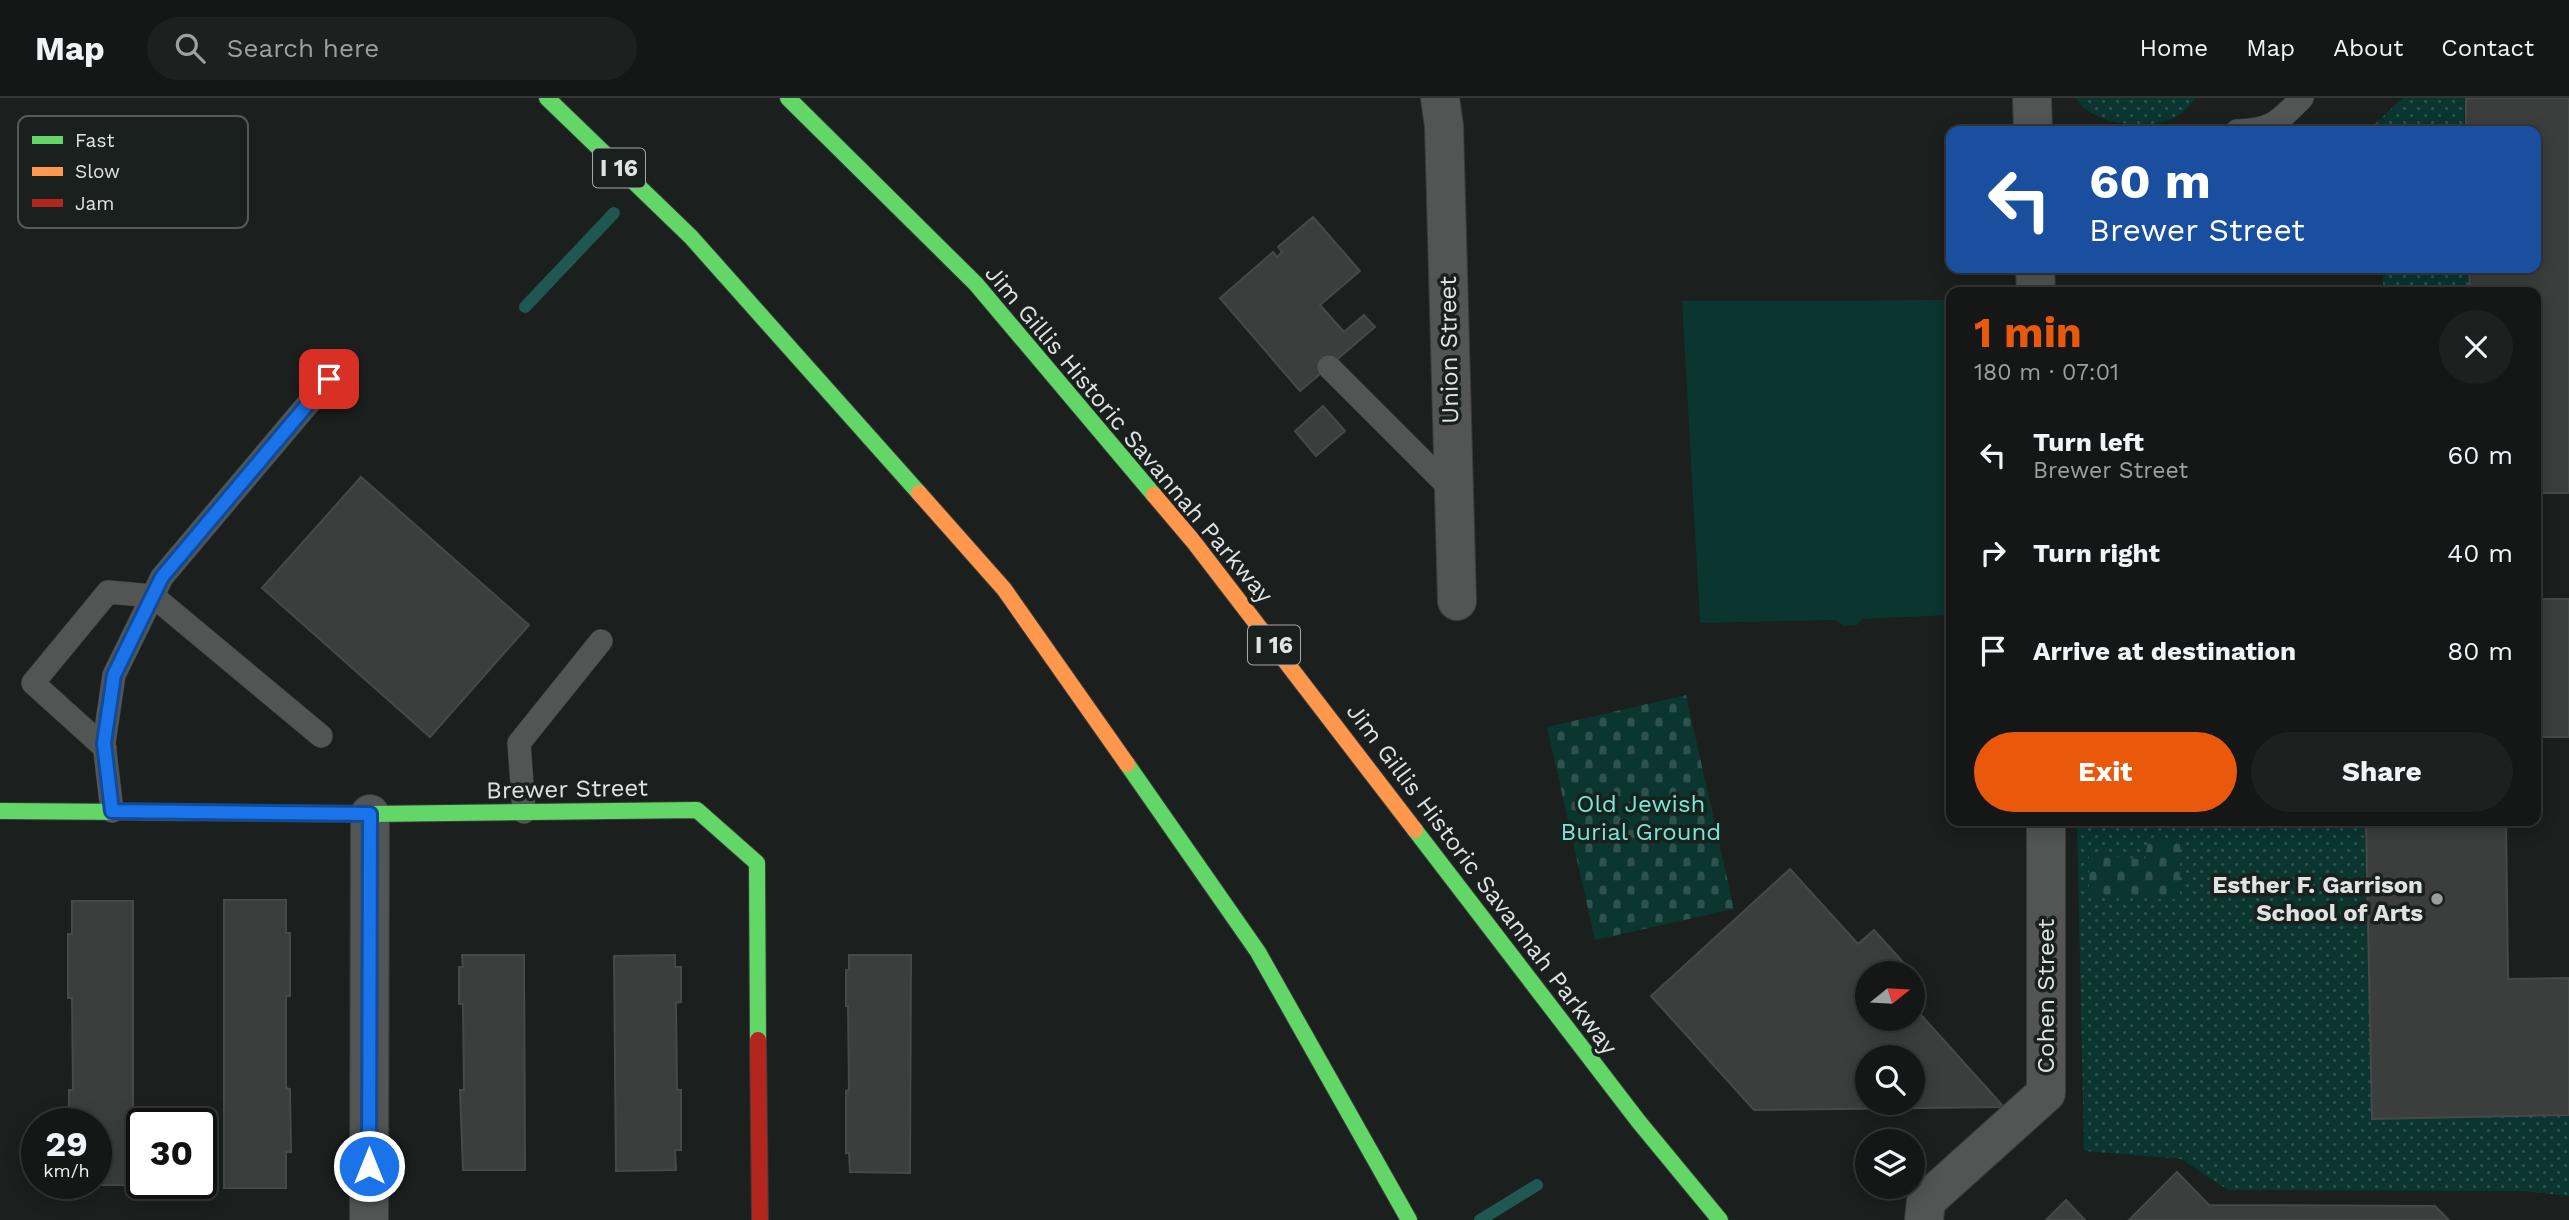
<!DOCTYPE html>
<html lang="en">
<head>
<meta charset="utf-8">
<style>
  :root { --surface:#141716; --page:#1d201f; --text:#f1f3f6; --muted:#9d9fa1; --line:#333635; --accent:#ea580c }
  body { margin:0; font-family:"Work Sans",sans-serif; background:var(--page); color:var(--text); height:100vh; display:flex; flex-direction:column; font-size:26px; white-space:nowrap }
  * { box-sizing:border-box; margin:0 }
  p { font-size:23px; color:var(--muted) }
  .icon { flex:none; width:38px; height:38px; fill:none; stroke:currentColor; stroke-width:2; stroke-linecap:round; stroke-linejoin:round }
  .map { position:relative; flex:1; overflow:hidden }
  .panel { position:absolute; left:1946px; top:189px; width:595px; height:539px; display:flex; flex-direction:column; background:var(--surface); border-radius:14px; box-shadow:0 4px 18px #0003,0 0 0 2px var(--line) }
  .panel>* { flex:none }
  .top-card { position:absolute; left:1946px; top:28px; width:595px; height:147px; border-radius:14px; box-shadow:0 4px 18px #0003,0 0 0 2px var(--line); background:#1a4fa0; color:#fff; overflow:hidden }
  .needle { width:46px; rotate:72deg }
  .buttons { position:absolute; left:1855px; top:863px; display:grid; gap:14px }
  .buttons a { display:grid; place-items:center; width:70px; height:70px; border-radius:50%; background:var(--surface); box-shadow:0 4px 18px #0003,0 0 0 2px var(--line); font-size:35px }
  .speed { position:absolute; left:21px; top:1010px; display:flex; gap:14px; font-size:35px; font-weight:700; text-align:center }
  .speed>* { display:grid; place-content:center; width:91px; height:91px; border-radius:50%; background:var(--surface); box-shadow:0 4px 18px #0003,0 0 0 2px var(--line); line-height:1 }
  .speed small { font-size:18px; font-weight:400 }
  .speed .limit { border:4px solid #111; border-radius:10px; background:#fff; color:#111 }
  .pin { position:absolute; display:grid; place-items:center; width:60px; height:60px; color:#fff; margin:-30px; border-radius:14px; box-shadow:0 4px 10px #0006 }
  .me { position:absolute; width:77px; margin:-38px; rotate:0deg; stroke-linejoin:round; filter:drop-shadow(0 0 5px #0008) }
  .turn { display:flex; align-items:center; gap:24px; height:147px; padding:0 28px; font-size:32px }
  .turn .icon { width:91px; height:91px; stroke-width:2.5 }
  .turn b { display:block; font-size:49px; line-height:60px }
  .round { display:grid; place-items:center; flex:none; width:74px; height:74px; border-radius:37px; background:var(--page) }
  .headline { display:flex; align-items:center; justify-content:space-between; height:119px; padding:0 28px }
  h1 { font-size:42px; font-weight:700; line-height:52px; color:var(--accent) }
  .cta { display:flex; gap:14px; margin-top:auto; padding:14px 28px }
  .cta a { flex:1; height:80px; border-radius:42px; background:var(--accent); color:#fff; font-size:28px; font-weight:700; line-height:80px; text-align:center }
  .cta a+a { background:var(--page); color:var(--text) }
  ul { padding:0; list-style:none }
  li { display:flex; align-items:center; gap:21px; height:98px; padding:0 28px }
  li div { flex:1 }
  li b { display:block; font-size:26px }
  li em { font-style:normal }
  header { display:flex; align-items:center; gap:42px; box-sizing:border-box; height:98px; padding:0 35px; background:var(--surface); border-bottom:2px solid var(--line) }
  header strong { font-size:33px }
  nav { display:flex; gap:38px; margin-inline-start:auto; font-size:24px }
  .search { width:490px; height:63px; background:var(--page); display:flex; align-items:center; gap:18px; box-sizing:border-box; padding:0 24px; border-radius:38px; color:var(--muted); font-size:26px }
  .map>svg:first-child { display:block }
  .grass { fill:url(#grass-dots) }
  .cemetery { fill:url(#cemetery-stones) }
  .park { fill:#0b352f }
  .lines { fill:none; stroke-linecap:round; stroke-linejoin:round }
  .stream { stroke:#1f5850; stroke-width:12 }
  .building { fill:#3b3e3d; stroke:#464948; stroke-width:2; fill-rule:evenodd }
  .lane-casing { stroke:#393c3b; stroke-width:24 }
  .street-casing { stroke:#393c3b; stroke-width:40 }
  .fast-casing { stroke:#393c3b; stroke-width:18 }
  .slow-casing { stroke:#393c3b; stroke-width:18 }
  .jam-casing { stroke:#393c3b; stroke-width:18 }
  .lane { stroke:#525554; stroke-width:23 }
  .street { stroke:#525554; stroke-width:38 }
  .fast { stroke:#63d668; stroke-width:16 }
  .slow { stroke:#ff974d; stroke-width:16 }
  .jam { stroke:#b3261e; stroke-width:16 }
  .route-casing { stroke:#114b97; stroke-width:18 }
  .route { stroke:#1a73e8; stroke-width:12 }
  .poi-dot { fill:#9b9e9e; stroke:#1a201e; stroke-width:2.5 }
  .labels { text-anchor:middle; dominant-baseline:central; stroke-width:7; stroke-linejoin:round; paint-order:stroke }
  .shield { fill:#1a201e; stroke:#a5a8a8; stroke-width:2 }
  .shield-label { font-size:23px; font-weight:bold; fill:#e0e3e3 }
  .street-label { font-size:24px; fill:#e0e3e3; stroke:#1a201e }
  .park-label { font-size:24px; fill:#72ead7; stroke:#1a201e }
  .poi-label { font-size:24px; font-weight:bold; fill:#e0e3e3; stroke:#1a201e; text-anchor:end }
  .key { fill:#1a201e; stroke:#555a59; stroke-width:2 }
  .key-label { font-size:19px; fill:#e0e3e3 }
</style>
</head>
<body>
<header>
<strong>Map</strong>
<div class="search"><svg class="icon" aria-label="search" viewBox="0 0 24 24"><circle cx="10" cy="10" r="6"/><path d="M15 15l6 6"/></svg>Search here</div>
<nav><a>Home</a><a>Map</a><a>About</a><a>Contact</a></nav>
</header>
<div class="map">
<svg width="2569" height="1122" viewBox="0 0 2569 1122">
  <defs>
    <pattern id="grass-dots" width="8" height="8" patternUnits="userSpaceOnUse" patternTransform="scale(1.75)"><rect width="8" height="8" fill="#0b352f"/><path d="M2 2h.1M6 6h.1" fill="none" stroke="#2e524d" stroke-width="1.8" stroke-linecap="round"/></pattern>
    <pattern id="cemetery-stones" width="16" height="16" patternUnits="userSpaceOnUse" patternTransform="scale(1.75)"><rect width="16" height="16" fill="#0b352f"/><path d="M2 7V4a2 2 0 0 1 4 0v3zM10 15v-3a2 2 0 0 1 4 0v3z" fill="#2e524d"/></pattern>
  </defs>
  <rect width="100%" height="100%" fill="#1b1f1d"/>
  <path class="grass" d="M2076,0h121c-8,7 -15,17 -25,21 -26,11 -82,6 -96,-21z
    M2403,0h62l-1,33h-97z
    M2383,170h86l1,24h-87z
    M2077,723h289l6,297 197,-3v81l-46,-5 -295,-1 -47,-31 -97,-8z"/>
  <path class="cemetery" d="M1686,597l48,214 -139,31 -48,-213z
    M2148,740l32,4v57l-91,-1v-45l56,7z"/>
  <path class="park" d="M1944,202l7,86v229l-88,4 -6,6 -13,1 -8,-6 -136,3 -18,-322z"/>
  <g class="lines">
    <path class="stream" d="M525,209l89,-94
      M1480,1122l57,-35"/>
  </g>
  <path class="building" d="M2466,0h103v395h-33v-201h-66l-1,-24h67v-137h-70z
    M1313,119l47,54 -40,34 24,27 20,-17 11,12 -75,64 -80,-93 53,-46 4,5 5,-5 -4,-5z
    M1323,308l22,25 -29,25 -21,-25z
    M361,379l168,148 -99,112 -168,-149z
    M2536,501h33v138h-33z
    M2366,723h140l2,158 61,-1v137l-197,4z
    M1790,771l68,75 16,-14 38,42 -45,1v45h46v-12l91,101 -250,3 -103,-114zM1867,959h46v45h-46z
    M224,802h62v33h4v63h-4v92l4,1 1,63h-5v36h-62z
    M72,803h61v284h-60v-2h23v-59h-27v-34h4l-1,-92h-4v-64h4z
    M462,857h62l1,215h-62l-3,-80h4l-1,-86h-4v-37h4z
    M675,857v12h6v35l-5,1 1,87h4v60h-6l1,20 -60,1 -2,-215z
    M849,857h62l-1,218 -60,-1 -1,-19h-3v-62l3,-1 -1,-84h-2v-36h3z
    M2177,1074l32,33 226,1 14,14h-320z
    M2066,1102l19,20h-39z"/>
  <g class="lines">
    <defs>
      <path id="lane" d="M2237,33c35,-1 41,-9 65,-33
        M1329,269l124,124
        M105,650l-72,-65 75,-91 45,4 168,140
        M112,713l-8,-68 10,-68 48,-98 167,-198
        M524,714l-5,-69 82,-102"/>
      <path id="street" d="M1440,0l4,28 13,475
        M2032,0l1,33
        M2035,170l1,24
        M369,1122l1,-406
        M1924,1122l2,-19 120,-108v-272"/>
      <path id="fast" d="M547,0l144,139 228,256
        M788,0l188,186 178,211
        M1127,666l131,188 151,268
        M0,713l370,3 327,-4 60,53 1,177
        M1415,732l224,292 81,98"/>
      <path id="slow" d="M919,395l85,96 123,175
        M1154,397l39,46 222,289"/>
      <path id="jam" d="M758,942l2,180"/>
    </defs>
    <use href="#lane" class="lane-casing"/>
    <use href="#street" class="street-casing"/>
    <use href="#fast" class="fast-casing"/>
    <use href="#slow" class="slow-casing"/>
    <use href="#jam" class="jam-casing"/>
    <use href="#lane" class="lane"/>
    <use href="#street" class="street"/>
    <use href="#fast" class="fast"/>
    <use href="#slow" class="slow"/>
    <use href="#jam" class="jam"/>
  </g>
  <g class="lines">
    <defs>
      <path id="route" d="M329,281l-167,198 -48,98 -10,68 8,68 258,3 -1,352"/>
    </defs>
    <use href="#route" class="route-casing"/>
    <use href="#route" class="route"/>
  </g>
  <circle class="poi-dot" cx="2437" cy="801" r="7"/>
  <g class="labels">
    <g class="shield">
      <rect x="593" y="50.5" width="52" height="39" rx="5"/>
      <rect x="1248" y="527.5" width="52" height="39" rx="5"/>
    </g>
    <g class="shield-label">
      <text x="619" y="70">I 16</text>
      <text x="1274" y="547">I 16</text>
    </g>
    <g class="street-label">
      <text transform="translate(1449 252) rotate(-91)">Union Street</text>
      <text transform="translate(1129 336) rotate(50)">Jim Gillis Historic Savannah Parkway</text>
      <text transform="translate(567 691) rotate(-1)">Brewer Street</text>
      <text transform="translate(1482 781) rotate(53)">Jim Gillis Historic Savannah Parkway</text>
      <text transform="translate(2046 898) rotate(-90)">Cohen Street</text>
    </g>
    <g class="park-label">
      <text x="1641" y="706">Old Jewish<tspan x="1641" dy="28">Burial Ground</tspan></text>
    </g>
    <g class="poi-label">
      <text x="2423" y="787">Esther F. Garrison<tspan x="2423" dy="28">School of Arts</tspan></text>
    </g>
  </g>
  <rect x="18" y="18" width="230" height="112" rx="10" class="key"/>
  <rect x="32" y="38" width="31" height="8" fill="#63d668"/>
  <rect x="32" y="69" width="31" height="9" fill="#ff974d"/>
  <rect x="32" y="101" width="31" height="8" fill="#b3261e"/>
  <g class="key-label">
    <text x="75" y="49">Fast</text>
    <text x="75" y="80">Slow</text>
    <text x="75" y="112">Jam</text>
  </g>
</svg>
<div class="buttons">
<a><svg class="needle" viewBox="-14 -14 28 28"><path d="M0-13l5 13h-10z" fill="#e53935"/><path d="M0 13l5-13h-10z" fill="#9d9fa1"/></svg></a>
<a><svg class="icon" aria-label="search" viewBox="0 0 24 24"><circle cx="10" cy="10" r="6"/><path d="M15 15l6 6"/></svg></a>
<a><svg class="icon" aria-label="layers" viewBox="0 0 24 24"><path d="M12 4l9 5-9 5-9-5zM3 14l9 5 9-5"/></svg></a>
</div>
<div class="speed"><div>29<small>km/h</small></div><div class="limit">30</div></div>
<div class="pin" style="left:329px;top:281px;background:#d93025"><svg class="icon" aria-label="arrive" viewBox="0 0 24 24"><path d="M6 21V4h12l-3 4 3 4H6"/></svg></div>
<svg class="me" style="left:369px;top:1068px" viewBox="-20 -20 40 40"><circle r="17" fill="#1a73e8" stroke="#fff" stroke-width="3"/><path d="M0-11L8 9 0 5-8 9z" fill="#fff"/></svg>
<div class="top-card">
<div class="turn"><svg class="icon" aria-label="left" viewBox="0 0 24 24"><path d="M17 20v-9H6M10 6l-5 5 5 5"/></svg><div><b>60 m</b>Brewer Street</div></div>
</div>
<section class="panel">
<div class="headline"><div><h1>1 min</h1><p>180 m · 07:01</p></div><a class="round"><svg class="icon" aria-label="close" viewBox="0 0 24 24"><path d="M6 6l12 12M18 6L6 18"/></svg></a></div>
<ul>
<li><svg class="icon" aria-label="left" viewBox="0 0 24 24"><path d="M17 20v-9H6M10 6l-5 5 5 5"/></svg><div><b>Turn left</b><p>Brewer Street</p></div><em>60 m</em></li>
<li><svg class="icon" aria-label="right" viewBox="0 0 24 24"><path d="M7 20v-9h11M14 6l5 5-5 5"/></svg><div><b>Turn right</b></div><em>40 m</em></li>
<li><svg class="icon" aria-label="arrive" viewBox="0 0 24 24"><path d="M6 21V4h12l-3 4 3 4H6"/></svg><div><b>Arrive at destination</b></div><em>80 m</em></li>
</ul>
<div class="cta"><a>Exit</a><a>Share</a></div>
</section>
</div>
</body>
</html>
